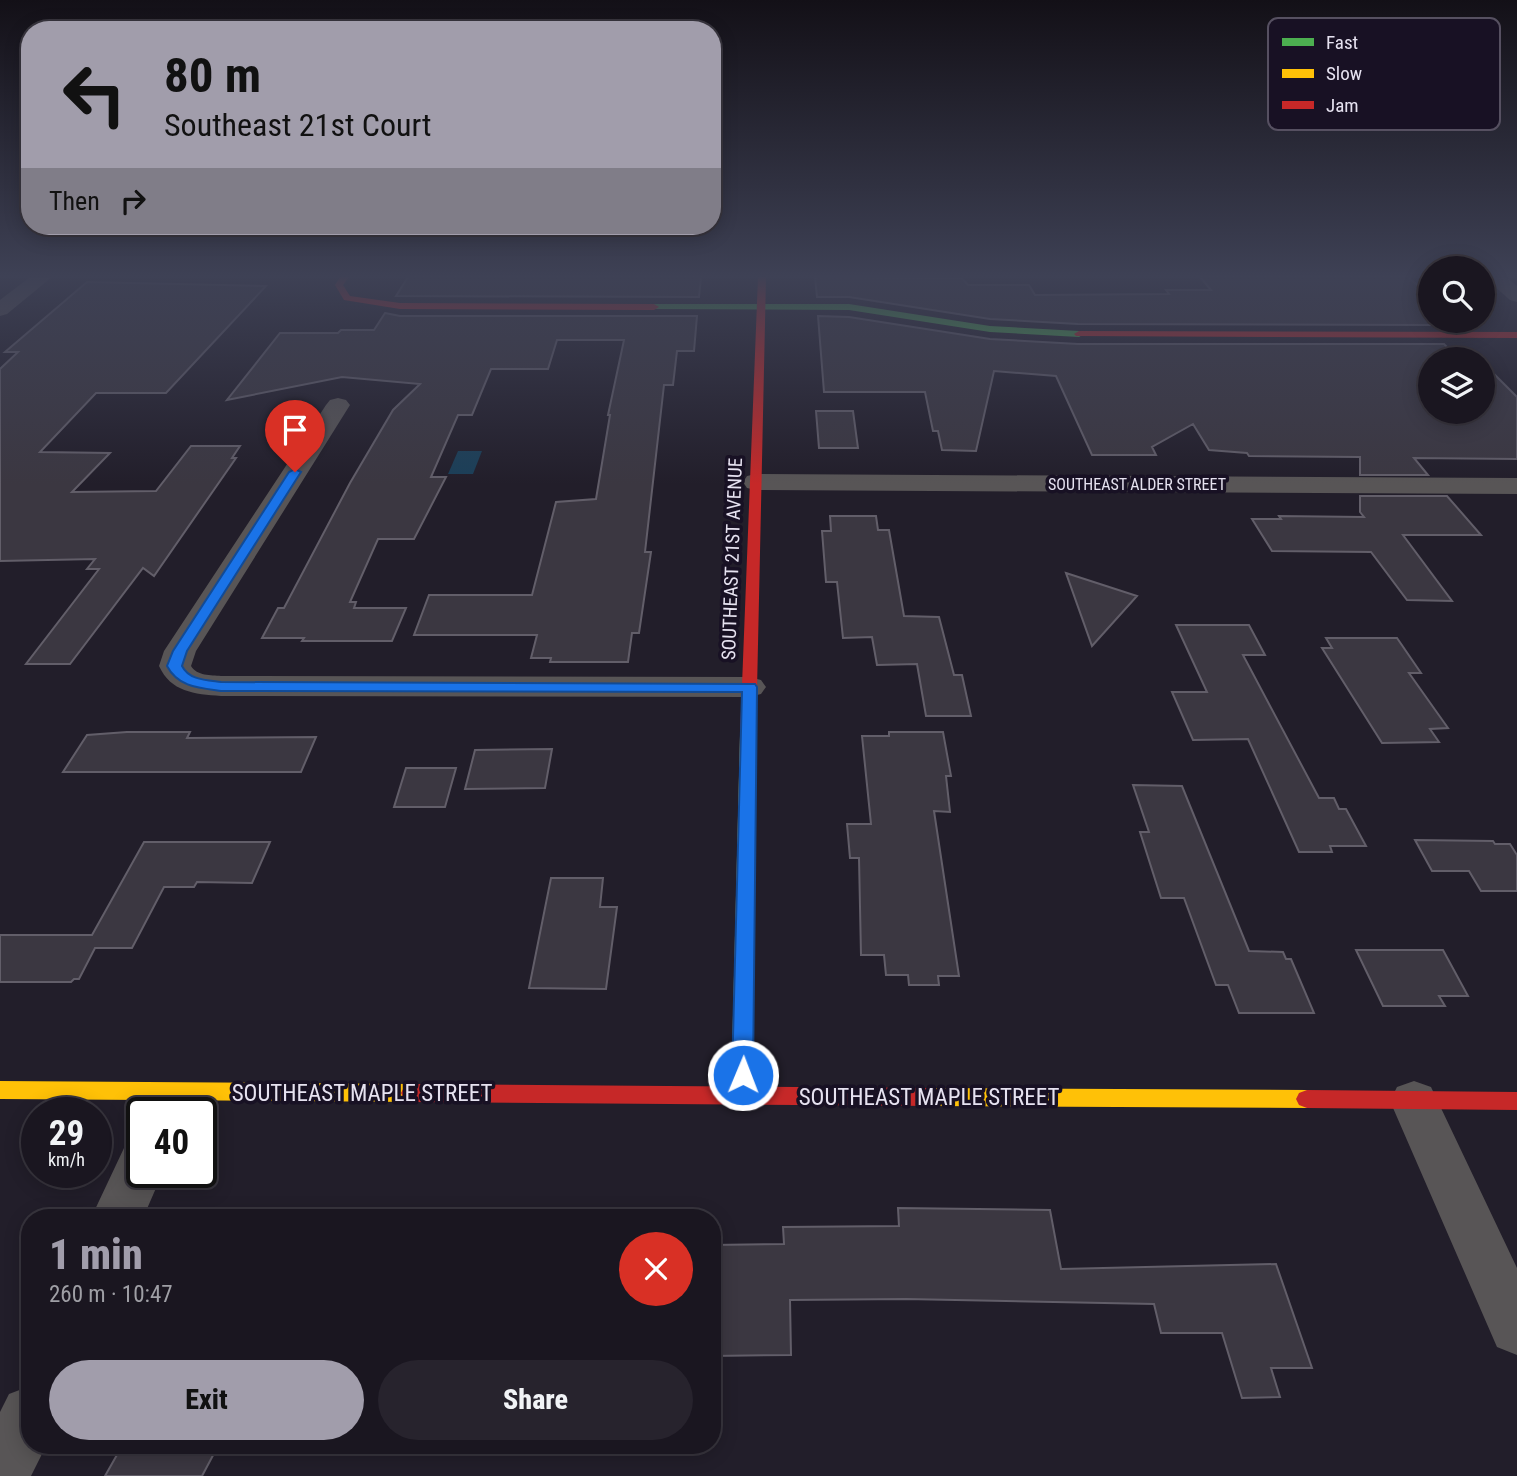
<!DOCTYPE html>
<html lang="en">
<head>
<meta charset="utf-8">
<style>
  :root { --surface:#1a1620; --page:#27232d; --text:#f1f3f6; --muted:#9f9fa5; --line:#38353e; --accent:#a19dab }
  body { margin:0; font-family:"Roboto Condensed",sans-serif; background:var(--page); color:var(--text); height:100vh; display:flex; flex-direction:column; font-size:26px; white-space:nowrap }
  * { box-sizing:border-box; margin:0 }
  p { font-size:23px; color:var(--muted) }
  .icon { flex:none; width:38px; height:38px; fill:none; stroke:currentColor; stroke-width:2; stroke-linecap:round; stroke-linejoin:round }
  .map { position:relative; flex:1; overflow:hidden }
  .panel { position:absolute; left:21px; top:1209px; width:700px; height:245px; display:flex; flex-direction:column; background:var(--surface); border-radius:28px; box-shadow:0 4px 18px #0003,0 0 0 2px var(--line) }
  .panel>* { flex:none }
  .banner { position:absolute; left:21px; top:21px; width:700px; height:214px; border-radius:28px; box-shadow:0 4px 18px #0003,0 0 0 2px var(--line); background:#a19dab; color:#111; overflow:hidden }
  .controls { position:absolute; left:1418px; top:256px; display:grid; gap:14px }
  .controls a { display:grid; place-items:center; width:77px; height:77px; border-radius:50%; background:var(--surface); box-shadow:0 4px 18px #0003,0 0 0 2px var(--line); font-size:35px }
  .speed { position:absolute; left:21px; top:1097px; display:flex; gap:14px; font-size:35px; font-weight:700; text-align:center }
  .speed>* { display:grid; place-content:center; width:91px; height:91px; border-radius:50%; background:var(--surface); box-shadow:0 4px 18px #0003,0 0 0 2px var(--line); line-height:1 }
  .speed small { font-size:18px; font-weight:400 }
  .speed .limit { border:4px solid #111; border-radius:10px; background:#fff; color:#111 }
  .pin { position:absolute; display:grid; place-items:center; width:60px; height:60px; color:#fff; margin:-72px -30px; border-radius:50% 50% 50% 0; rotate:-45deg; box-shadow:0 0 7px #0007 }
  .pin .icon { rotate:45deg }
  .me { position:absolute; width:77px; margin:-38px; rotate:1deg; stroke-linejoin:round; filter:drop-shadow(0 0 5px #0008) }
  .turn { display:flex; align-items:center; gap:24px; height:147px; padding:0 28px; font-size:32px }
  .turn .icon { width:91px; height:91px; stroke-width:2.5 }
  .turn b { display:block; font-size:49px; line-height:60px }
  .then { display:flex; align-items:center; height:66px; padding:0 28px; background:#0003; gap:14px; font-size:26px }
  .round { display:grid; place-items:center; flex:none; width:74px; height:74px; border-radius:37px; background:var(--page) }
  .headline { display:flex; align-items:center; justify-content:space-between; height:119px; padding:0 28px }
  h1 { font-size:42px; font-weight:800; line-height:52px; color:var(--accent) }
  .action { display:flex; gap:14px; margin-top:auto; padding:14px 28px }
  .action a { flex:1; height:80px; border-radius:42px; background:var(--accent); color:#111; font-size:28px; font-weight:800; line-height:80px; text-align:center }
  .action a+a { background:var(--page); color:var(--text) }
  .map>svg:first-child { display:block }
  .water { fill:#1b3f58 }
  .building { fill:#3b3741; stroke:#625e69; stroke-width:2 }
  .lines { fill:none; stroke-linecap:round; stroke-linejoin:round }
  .street { fill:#585556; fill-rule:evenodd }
  .fast { fill:#4caf50; fill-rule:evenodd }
  .slow { fill:#ffc107; fill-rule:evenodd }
  .jam { fill:#c62828; fill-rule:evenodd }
  .route { fill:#1a73e8; stroke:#114b97; stroke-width:2 }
  .labels { text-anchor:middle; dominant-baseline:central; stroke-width:7; stroke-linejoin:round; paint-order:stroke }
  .far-street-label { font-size:16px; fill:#e6e2f0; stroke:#181124 }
  .street-label { font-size:19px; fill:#e6e2f0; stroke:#181124 }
  .near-street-label { font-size:23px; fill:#e6e2f0; stroke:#181124 }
  .key { fill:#181124; stroke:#565061; stroke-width:2 }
  .key-label { font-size:19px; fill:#e6e2f0 }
</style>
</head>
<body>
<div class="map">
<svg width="1517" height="1476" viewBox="0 0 1517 1476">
  <rect width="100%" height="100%" fill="#221e2a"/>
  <path class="water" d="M458,451h24l-9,23h-25z"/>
  <path class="building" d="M408,277h293l-2,20 -303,-1z
    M815,277l147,1 6,7h61l6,10 134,-1 -3,-4h45l-11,-13h208l22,19v29l-352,-1 -88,-5 -141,-22h-32z
    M87,282l179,4 -100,107h-70l-56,59 70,1 -38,39 84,-1 35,-45h49l-8,12h4l-82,118 -11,-8 -73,96h-44l73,-95h-12l8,-10 -95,2v-192l18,-17h-13z
    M385,313l15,3h297l-3,35h-17l-4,34h-9l-19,167h6l-12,81h-7l-4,29h-78l1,-4h-20l6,-23h-123l15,-40h103l24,-93 40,-3 14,-84h-2l16,-75h-67l-9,29h-57l-19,46h-14l-27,62h15l-32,62h-36l-28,63h6l-2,6h52l-14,33h-90l2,-3h-42l16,-30h6l66,-125 43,-73 27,-26 -78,-7 -115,23 53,-67h58l3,-3h33z
    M818,316l31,1 141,22 88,5h366l7,7h20l8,8h-49v52h52v-49l35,35v62l-103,-1 14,17h-68v-18l-111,-1 -2,-3 -38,-3 -16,-26 -41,23 4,8h-64l-36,-79 -62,-5 -18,80 -34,-1 -4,-19h-5l-8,-39h-101z
    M816,411h37l5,37h-39z
    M1360,496h87l34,39h-78l49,66 -45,-1 -36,-48 -99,-1 -20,-32h29l-2,-3 85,1 -4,-5z
    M830,516h46l2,14h11l15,86 35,1 15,58h8l9,41h-45l-9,-52 -40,1 -5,-28 -29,1 -6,-56h-11l-4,-51h9z
    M1066,573l71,23 -45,50z
    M1176,625h73l16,30h-22l76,143h15l5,11h7l20,37h-36l2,6h-33l-51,-113 -55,1 -21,-48h35z
    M1326,638h71l24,35h-12l39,55 -18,1 9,13 -57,1 -60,-95h10z
    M127,732h63l-3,6 129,-1 -15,35h-238l24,-37z
    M889,732h54l8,44h-5l4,36 -16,-1 25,165h-21l1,9h-30l-1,-10h-22l-2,-20h-23l-2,-97h-9l-3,-34h24l-9,-88h27z
    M552,749l-7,39 -80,1 10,-39z
    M406,768h50l-11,39h-51z
    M1133,785l49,1 67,165 34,1 3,7h5l23,54h-75l-11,-28h-12l-32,-87h-23l-21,-66h9z
    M1415,840l78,1 2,3h15l7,11v36h-36l-12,-20h-37z
    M144,842h126l-18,41 -55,-1 -3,5h-30l-32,61h-37l-16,31h-5l-3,3h-71v-47h92z
    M551,878h52l-3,29h17l-11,82 -77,-1z
    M1356,950h87l25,46h-29l6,10h-62z
    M898,1208l152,2 11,59 215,-5 36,104h-41l9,29 -38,1 -20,-65h-61l-7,-29 -248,-5 -116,1 1,55 -79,1v-111l72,-1 -1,-17 116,-1z
    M122,1446h96l-16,30h-97z"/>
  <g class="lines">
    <path class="street" d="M30,277h22l-45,37 -7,2v-16z
      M1484,277h22l11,9v16l-7,-2z
      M338,398l8,2 4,5 -154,246 -5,15c6,10 20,9 30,10l528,1 12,3 5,7 -5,7 -12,3 -528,-1c-27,-2 -50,-4 -62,-30l5,-15 162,-246 4,-5z
      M756,474l761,4v16l-761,-4 -9,-2 -4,-6 4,-6z
      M1414,1081l17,6 86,181v87l-20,-8 -107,-246 7,-14z
      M142,1141v31h21l-20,46h-52l33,-70z
      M30,1386v60h16l-15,30h-31v-64l9,-18z"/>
    <path class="fast" d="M654,304h195l141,22 89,5 5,3 -5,3 -89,-5 -141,-22 -198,-1v-4z"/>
    <path class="slow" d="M748,731l8,5 -3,359 -3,6 -8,3 -8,-3 -3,-6 9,-359z
      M0,1081l412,3 8,3 3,6 -3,6 -8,3 -412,-3z
      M933,1088l374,2 8,3 3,6 -3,6 -8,3 -374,-2 -8,-3 -3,-6 3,-6z"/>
    <path class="jam" d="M340,277h9l-6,8 7,11 50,7 254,1 5,3 -5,3 -254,-1 -56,-9 -9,-15z
      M758,277h8l-10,459 -8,5 -8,-5z
      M1079,331l438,1v6l-441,-2 -2,-2z
      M412,1084l521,4 8,3 3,6 -3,6 -8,3 -521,-4 -8,-3 -3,-6 3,-6z
      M1307,1090l210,2v18l-210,-2 -8,-3 -3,-6 3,-6z"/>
  </g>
  <linearGradient id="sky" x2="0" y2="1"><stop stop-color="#131017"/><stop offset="0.57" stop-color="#3e4155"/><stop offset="1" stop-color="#3e4155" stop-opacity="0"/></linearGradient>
  <rect width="1517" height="484" fill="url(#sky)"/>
  <path class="route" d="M295,469l6,3 -114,179 -5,15c7,14 24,14 39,16l534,2 2,3 -4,388 -3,6 -7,3 -8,-3 -3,-6 10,-383 -521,-1c-22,-3 -43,-4 -54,-25l6,-15 116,-179z"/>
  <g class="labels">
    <g class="far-street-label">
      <text x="1137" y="484">SOUTHEAST ALDER STREET</text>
    </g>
    <g class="street-label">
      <text transform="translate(732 559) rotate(-88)">SOUTHEAST 21ST AVENUE</text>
    </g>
    <g class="near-street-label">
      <text x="362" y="1093">SOUTHEAST MAPLE STREET</text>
      <text x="929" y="1097">SOUTHEAST MAPLE STREET</text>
    </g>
  </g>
  <rect x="1268" y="18" width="232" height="112" rx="10" class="key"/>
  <rect x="1282" y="38" width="32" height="8" fill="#4caf50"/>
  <rect x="1282" y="69" width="32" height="9" fill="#ffc107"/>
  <rect x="1282" y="101" width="32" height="8" fill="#c62828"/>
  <g class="key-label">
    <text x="1326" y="49">Fast</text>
    <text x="1326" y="80">Slow</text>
    <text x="1326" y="112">Jam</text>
  </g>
</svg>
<div class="controls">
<a><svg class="icon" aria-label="search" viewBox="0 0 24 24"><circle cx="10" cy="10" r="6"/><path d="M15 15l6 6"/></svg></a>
<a><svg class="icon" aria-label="layers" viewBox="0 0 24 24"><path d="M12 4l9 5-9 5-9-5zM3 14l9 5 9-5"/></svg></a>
</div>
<div class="speed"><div>29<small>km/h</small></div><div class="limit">40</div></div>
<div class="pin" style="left:295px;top:472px;background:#d93025"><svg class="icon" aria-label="arrive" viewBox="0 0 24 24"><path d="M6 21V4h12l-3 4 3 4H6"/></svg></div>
<svg class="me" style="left:743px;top:1075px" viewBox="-20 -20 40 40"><circle r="17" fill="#1a73e8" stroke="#fff" stroke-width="3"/><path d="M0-11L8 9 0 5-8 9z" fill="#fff"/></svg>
<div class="banner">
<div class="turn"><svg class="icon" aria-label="left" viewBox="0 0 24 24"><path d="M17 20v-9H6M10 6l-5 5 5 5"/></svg><div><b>80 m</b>Southeast 21st Court</div></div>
<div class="then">Then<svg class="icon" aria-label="right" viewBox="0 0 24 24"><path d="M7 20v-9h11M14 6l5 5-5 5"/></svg></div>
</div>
<section class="panel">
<div class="headline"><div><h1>1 min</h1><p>260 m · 10:47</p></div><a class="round" style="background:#d93025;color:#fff"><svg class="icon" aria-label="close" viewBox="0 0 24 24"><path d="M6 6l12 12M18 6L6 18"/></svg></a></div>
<div class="action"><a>Exit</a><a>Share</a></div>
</section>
</div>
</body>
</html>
